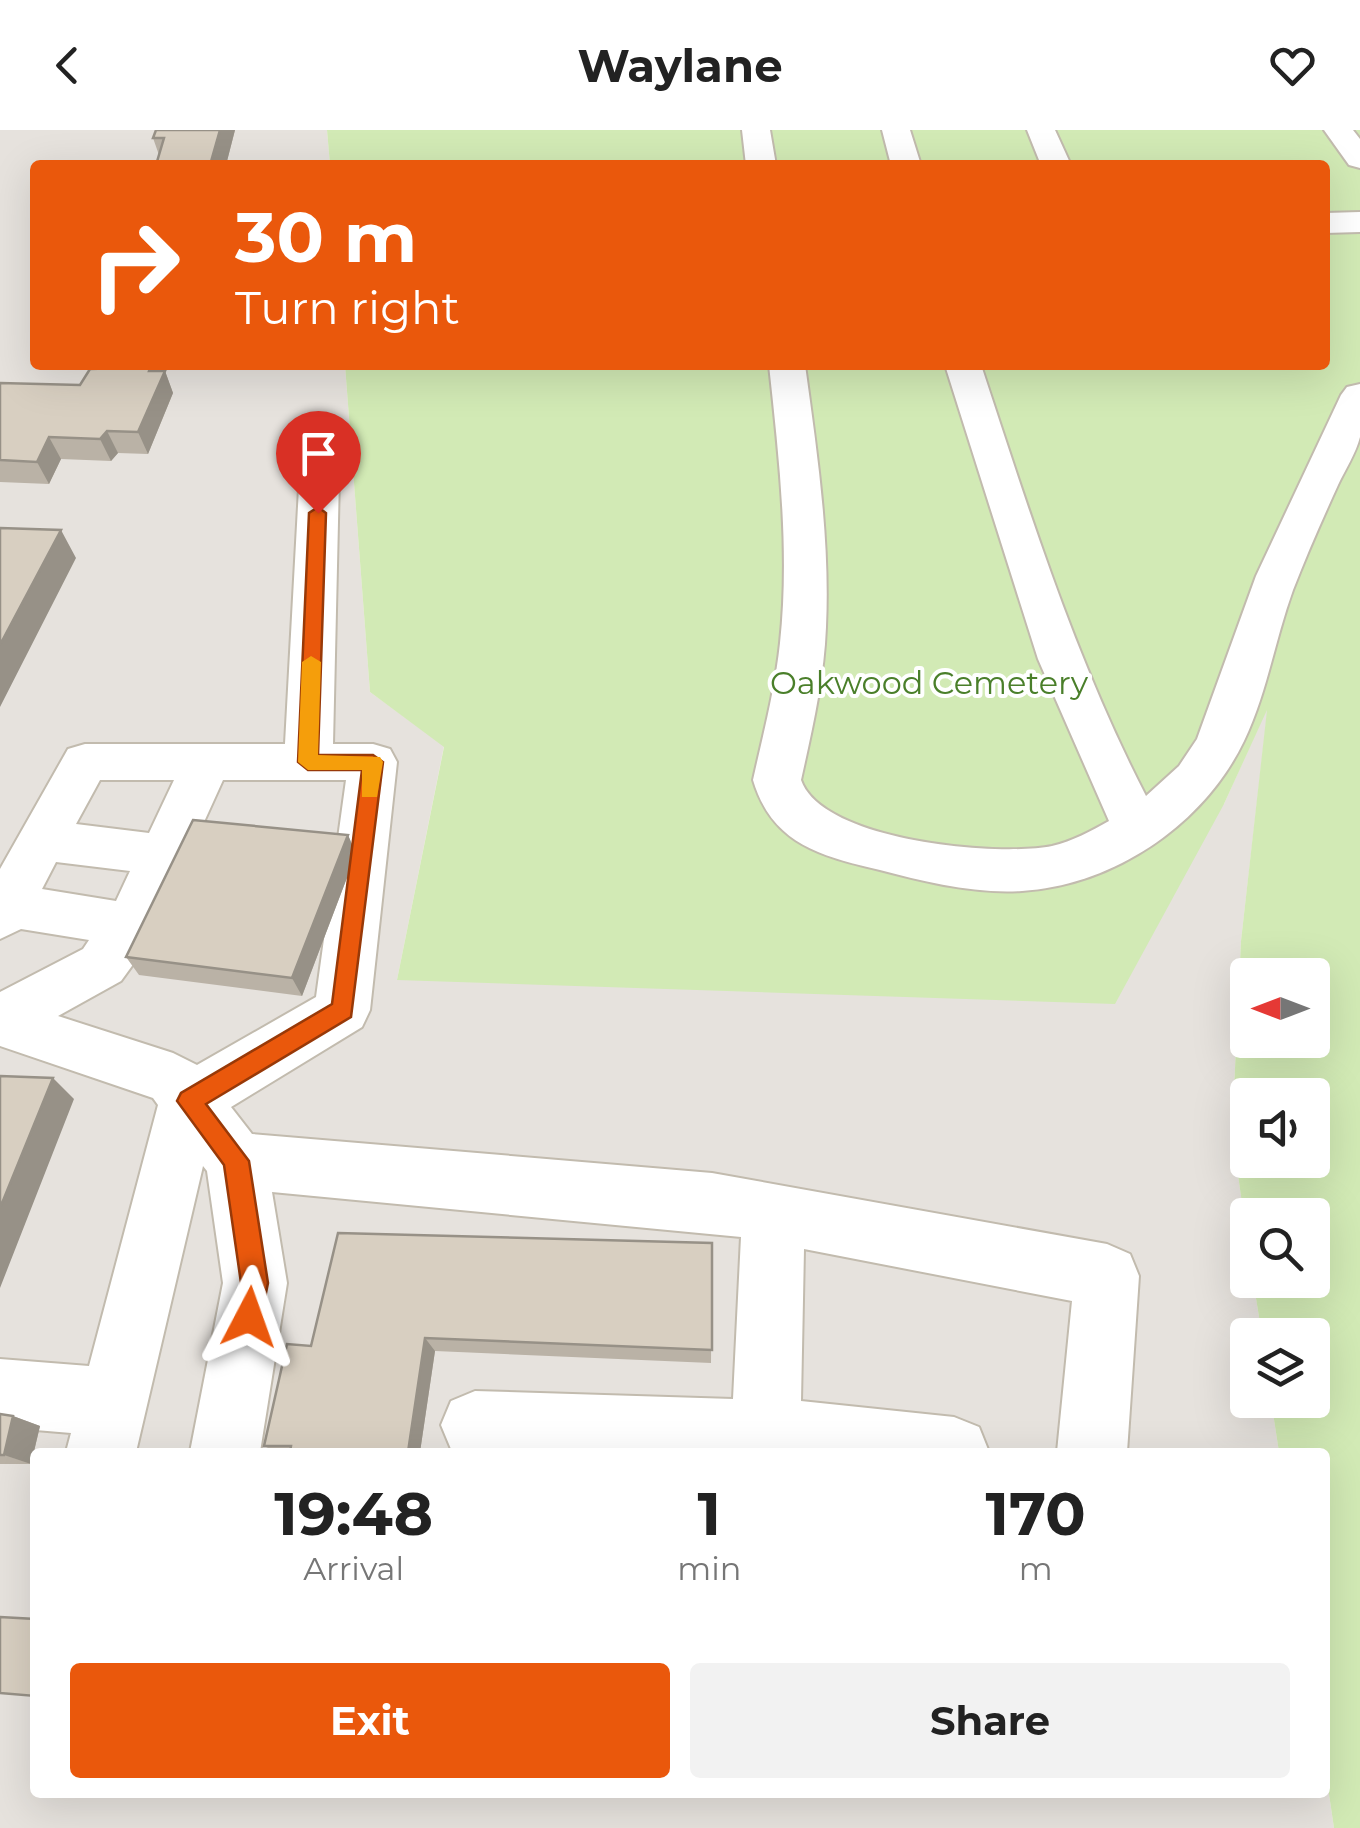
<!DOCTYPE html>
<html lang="en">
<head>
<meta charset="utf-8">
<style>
  :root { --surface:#fff; --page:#f2f2f2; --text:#222; --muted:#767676; --accent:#ea580c }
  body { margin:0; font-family:Montserrat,sans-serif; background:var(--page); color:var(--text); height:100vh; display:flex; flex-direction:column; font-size:38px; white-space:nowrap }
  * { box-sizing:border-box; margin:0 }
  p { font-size:32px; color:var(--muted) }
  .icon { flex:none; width:55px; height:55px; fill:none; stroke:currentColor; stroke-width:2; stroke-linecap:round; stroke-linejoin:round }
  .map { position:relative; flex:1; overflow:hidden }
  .side { position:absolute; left:30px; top:1318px; width:1300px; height:350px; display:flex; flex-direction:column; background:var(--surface); border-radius:10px; box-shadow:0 10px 40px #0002 }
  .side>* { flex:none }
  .hud { position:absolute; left:30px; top:30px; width:1300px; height:210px; border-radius:10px; box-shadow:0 10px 40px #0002; background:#ea580c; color:#fff; overflow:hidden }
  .needle { width:65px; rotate:270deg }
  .fabs { position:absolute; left:1230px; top:828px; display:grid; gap:20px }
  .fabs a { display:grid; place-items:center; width:100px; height:100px; border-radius:10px; background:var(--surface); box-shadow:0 10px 40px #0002; font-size:50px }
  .pin { position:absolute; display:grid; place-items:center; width:85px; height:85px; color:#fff; margin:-102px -42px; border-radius:50% 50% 50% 0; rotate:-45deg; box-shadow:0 0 10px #0007 }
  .pin .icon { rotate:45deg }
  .me { position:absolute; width:110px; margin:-55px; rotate:4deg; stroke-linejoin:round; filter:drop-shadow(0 0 8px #0008) }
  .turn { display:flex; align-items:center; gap:35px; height:210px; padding:0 40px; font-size:45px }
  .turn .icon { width:130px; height:130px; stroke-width:2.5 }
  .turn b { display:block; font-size:70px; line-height:85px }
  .eta { display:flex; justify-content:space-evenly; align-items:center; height:170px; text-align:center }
  .eta b { font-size:60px; font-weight:700; line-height:70px }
  .button { display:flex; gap:20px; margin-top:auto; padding:20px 40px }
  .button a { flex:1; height:115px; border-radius:10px; background:var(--accent); color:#fff; font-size:40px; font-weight:700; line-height:115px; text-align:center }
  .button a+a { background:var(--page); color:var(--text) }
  header { display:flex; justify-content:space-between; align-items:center; height:130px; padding:0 40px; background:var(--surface); font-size:45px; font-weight:700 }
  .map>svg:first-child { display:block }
  .industrial { fill:#e6e2dd }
  .green { fill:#d2eab5; fill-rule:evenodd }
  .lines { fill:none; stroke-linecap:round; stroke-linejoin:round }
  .minor-casing { stroke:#c2bbae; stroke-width:4 }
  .minor { fill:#fff; fill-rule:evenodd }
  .wall { fill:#bab2a6 }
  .shaded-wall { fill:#979187 }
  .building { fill:#d8cfc1; stroke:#979187; stroke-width:2.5 }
  .route { fill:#ea580c; stroke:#983908; stroke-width:2.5 }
  .slow { fill:#f59e0b }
  .labels { text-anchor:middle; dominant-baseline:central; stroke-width:8; stroke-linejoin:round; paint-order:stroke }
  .park-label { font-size:32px; fill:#4a7f2a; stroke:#fff }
</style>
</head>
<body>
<header><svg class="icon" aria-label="back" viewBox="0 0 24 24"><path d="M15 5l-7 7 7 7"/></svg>Waylane<svg class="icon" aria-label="heart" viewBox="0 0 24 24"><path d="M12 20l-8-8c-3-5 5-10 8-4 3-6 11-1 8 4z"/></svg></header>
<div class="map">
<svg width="1360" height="1698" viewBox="0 0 1360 1698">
  <rect width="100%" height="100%" fill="#f6f3ec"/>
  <path class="industrial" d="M0,0h327l3,35h-295v200h310l25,327 74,54 -47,234 827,-176 44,-98 -27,235 -9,191 15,107 1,41h5l9,55h-14v65h23l8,52h-1244v340h1290v-25l9,61h-1334z"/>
  <path class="green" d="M327,0h1033v1698h-26l-9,-61v-315h-46l-8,-52h41v-65h-50l-9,-55h59v-65h-64l-1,24 -15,-107 9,-191 26,-231 -43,94 -109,200 -718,-24 47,-233 -74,-55 -25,-327h980v-200h-995zM1248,845h64v65h-64zM1248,965h64v65h-64z"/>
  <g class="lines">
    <defs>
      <path id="minor" d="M742,0h28l6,35h-30z
        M882,0h28l11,35h-30z
        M1027,0h28l16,35h-30z
        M1324,0h29l7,9v29l-11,-3z
        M1360,82v20l-35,1v-20z
        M769,235h36c12,87 25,174 21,262 -2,52 -14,103 -25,153 21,61 196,77 251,66 21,-5 39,-15 57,-25l-71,-162 -93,-294h36c48,146 94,294 165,431l33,-30 18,-27 59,-163 85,-181 6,-8 13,-3c0,16 0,37 0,53 -4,16 -15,33 -22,48 -16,35 -31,69 -45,105 -18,49 -26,103 -49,151 -40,83 -129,144 -222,150 -48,3 -96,-9 -142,-21 -59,-14 -108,-26 -127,-90 10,-45 22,-90 27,-137 10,-92 -1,-186 -11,-278z
        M321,292l14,3 5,8 -7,311h40l17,5 7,13 -27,248 -8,17 -131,80 21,27 460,39 395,71 23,10 9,22 -12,176h-70l15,-151 -268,-52 -3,152 153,16 25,10 10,25h-531l-7,-3 -10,-24 10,-24 24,-10 258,8 8,-162 -469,-45 15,91 -27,169h-70l33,-169 -16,-112 -4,-5 -67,286h-70l5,-19 -71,-6v-68l89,7 69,-261 -5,-7 -153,-52v-54l83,-43 6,-9 -68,-11 -21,10v-70l68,-120 17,-5h200l17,-311 5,-8zM100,650h74l-25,53 -73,-9zM223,650h123l-30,217 -119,68 -24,-12 -115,-37 63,-35 29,-40zM56,732l74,9 -14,30 -74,-12z"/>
    </defs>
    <use href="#minor" class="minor-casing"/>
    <use href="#minor" class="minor"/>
  </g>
  <path class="wall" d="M156,0h79l-9,35h-70l3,-10 -6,-17z
    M157,235l2,6h6l8,22 -25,61 -30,-1 -7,8 -50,-2 -12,25 -49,-2v-99l80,2 42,-17z
    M348,705l8,19 -54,142 -163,-21 -13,-18z
    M712,1113l-1,120 -276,-12 -15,101h-144l-12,-6 47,-100z
    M0,1284l13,2 27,10 -9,38h-31z"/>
  <path class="shaded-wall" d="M220,0h15l-9,35h-16z
    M151,235h6l5,12 3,-6 8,22 -25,61 -10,-22 11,-61z
    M107,301l11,22 -7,8 -11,-22z
    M49,307l12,22 -12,25 -12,-22z
    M61,400l15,28 -76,149v-62z
    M348,705l8,19 -54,142 -10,-18z
    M53,948l21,21 -74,189v-80z
    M425,1208l10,13 -15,101h-12z
    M13,1286l27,10 -9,38 -27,-9z"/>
  <path class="building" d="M156,0h64l-10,35h-54l8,-27h-11z
    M123,235h28l-2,6h16l-27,61 -31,-1 -7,8 -51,-2 -12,25 -37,-2v-77l80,2 10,-16 32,-1z
    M0,398l61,2 -61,115z
    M193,690l155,15 -56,143 -166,-21z
    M0,946l53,2 -53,130z
    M338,1103l374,10v107l-287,-12 -17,114h-118l1,-6h-27l23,-102 24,2z
    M0,1284l13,2 -9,39h-4z
    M0,1487l35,2v77l-35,-3z"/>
  <path class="route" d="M318,377l8,6 -8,242h55l10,7 -32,255 -145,87 43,57 19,122 -9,44 -10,4 -10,-4 -4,-10 6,-34 -17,-118 -47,-64 4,-8 151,-89 30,-234h-54l-10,-8 11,-249z"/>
  <path class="slow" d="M311,526l10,6 -3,93 62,2 3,5 -6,35h-15v-27h-54l-10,-8 4,-100z"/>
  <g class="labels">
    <g class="park-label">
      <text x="929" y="552">Oakwood Cemetery</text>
    </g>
  </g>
</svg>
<div class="fabs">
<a><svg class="needle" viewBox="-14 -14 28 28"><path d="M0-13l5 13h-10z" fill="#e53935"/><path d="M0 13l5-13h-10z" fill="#767676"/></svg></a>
<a><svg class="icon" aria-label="sound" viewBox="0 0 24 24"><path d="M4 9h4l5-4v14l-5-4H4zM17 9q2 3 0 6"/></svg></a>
<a><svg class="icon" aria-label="search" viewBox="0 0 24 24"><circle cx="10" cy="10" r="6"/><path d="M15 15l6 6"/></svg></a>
<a><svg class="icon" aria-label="layers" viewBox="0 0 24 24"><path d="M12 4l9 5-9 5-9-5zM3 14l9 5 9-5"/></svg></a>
</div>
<div class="pin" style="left:318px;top:383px;background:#d93025"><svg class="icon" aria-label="arrive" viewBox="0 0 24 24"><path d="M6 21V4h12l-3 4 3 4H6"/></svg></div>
<svg class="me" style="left:249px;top:1187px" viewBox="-20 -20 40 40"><path d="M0-17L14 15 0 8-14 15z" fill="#ea580c" stroke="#fff" stroke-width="4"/></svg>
<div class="hud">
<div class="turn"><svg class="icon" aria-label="right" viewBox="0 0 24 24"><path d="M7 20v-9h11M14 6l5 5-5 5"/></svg><div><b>30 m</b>Turn right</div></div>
</div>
<section class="side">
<div class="eta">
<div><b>19:48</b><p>Arrival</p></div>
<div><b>1</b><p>min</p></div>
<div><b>170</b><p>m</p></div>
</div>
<div class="button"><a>Exit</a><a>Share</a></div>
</section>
</div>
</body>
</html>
